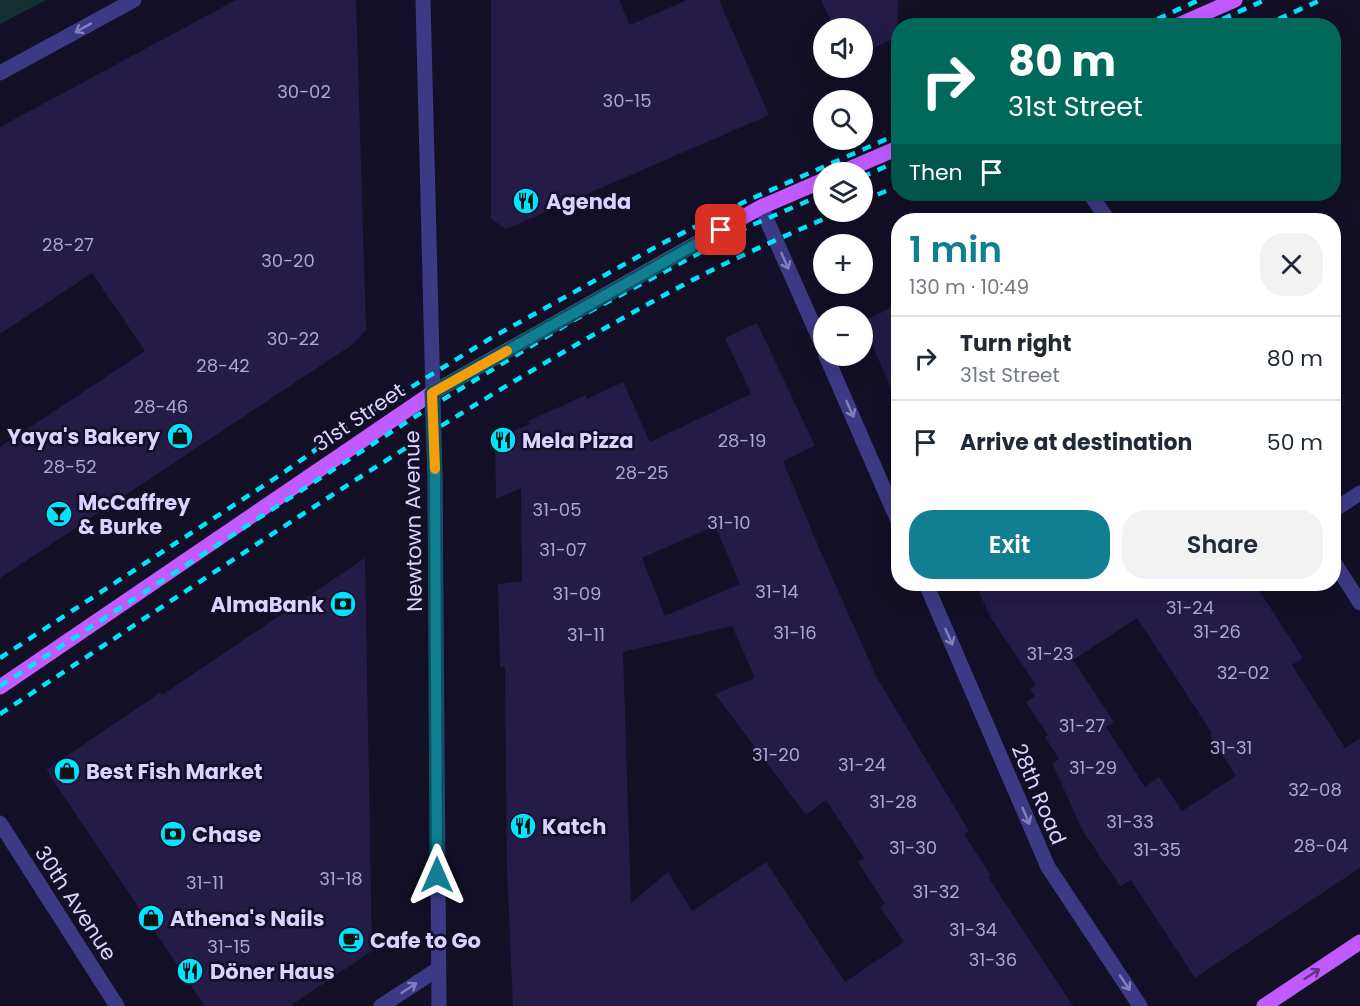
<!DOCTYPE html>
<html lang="en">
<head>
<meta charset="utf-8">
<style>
  :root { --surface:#fff; --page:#f2f2f3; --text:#1f2937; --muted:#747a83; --line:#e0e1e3; --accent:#117e91 }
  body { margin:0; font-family:Poppins,sans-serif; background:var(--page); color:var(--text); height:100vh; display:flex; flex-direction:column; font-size:22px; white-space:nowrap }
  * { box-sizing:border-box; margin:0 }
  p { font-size:20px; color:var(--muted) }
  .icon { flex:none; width:33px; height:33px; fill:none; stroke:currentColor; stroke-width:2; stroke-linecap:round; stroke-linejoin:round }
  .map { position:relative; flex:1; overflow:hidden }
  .panel { position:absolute; left:891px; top:213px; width:450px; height:378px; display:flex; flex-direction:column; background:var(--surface); border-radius:24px; box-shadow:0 6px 24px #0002 }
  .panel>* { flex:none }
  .banner { position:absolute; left:891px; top:18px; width:450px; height:183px; border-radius:24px; box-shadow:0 6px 24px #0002; background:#00695c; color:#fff; overflow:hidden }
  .controls { position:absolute; left:813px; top:18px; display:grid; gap:12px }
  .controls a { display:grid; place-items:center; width:60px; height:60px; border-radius:50%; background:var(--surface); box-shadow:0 6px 24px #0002; font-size:30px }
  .pin { position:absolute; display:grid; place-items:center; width:51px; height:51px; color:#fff; margin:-26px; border-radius:12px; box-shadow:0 3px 9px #0006 }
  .me { position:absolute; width:66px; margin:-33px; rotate:0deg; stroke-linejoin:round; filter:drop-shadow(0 0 4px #0008) }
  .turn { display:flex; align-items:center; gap:21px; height:126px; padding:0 18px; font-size:27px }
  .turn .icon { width:78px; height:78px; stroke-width:2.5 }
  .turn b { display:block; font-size:42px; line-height:51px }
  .then { display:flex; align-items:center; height:57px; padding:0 18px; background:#0003; gap:12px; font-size:22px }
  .round { display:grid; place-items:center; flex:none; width:63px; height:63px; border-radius:24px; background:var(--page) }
  .head { display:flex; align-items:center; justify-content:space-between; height:102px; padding:0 18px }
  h1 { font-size:36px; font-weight:600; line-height:45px; color:var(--accent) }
  .primary-button { display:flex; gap:12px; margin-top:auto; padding:12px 18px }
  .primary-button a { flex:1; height:69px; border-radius:24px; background:var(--accent); color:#fff; font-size:24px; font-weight:600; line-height:69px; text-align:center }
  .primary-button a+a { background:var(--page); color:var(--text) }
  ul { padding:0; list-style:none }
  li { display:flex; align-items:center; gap:18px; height:84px; padding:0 18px; border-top:2px solid var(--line) }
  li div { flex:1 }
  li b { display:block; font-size:22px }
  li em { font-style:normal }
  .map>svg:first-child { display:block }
  .green { fill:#12302f }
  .building { fill:#241b47; fill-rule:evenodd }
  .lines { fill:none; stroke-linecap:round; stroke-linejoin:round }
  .minor { stroke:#3d3a85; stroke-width:15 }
  .major { stroke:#c25bff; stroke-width:15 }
  .rail { stroke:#00e5ff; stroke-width:4.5; stroke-dasharray:9 8; stroke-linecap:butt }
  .oneway { stroke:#837fbc }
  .oneway2 { stroke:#623188 }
  .route-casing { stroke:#0b525e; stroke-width:15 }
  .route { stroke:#117e91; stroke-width:10 }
  .slow { stroke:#f59e0b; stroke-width:10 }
  .labels { text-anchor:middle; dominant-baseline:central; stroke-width:5; stroke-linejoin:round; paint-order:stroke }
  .number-label { font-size:18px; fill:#aca6d1 }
  .poi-label { font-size:21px; font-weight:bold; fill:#d9d4ff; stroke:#130f26; text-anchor:start }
  .street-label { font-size:21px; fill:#d9d4ff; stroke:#130f26 }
</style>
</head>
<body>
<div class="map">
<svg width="1360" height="1006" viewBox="0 0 1360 1006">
  <rect width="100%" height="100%" fill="#130f26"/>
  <path class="green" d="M0,0h46l-46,24z"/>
  <path class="building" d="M236,0h120l10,330 -14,15 -352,233v-131l145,-96 -53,-78 -92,61v-207z
    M491,0h128l11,25 57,-25h32l50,115 -263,114 -15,-10z
    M821,0h77v37l-36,16v-25h-28z
    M898,304v100l-36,-82z
    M757,323l58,123 -32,15 36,87 58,130 92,153 -5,3 27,42 -3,1 85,129h-560l-6,-136 -2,-203h-5l-2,-83 24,-3 -1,-93 -25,11 -1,-60 35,-15 -2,-3 58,-26 1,4 36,-17 27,60 101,-48 -26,-56zM715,526l25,58 -75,32 -23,-58zM732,626l23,52 -40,16 91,121 20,-15 38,58 -6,4 27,42 -5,3 24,35 -59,40 -79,-120 -74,49 -24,-39 -37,31 -8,-251z
    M365,558l7,393 -82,55h-85l-159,-236 115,-78 1,3z
    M975,584h280l48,74 -11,7 53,83 15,-10v130l-165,110 -64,-98 -11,6 -37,-55 -31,-68 7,-4 -14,-22 3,-2 -22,-33 9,-6 -5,-7 6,-4 -45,-67zM1137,618l75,115 -2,2 26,41 -54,35 -23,-34 -14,10 -39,-60 8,-5 -41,-62z"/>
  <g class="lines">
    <path class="minor" d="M423,0l12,476 4,530
      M0,73l134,-73
      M1090,194l18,26
      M761,207l63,142
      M826,356l72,165
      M1334,510l26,-17
      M1334,562l26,41
      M926,584l122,283 92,139
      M0,823l117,183
      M381,1006l57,-37"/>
    <path class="major" d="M1176,26l59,-26
      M842,172l56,-24
      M0,687l432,-294 329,-186 63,-27
      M1264,1006l96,-64"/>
    <path class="rail" d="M1142,26l57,-26
      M1207,26l58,-26
      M1263,26l58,-26
      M862,177l36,-16
      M862,201l36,-15
      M0,658l283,-185 73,-52 135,-83 170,-94 83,-42 154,-68
      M0,686l416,-270 158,-96 176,-94 74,-32
      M0,714c221,-145 438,-296 670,-422 55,-30 112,-55 170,-80"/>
  </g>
  <defs><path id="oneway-shaft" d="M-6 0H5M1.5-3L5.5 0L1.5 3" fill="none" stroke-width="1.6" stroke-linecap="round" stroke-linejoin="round" transform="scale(1.5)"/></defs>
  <g class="oneway">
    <use href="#oneway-shaft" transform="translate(83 28) rotate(151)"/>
    <use href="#oneway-shaft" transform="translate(785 261) rotate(66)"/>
    <use href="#oneway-shaft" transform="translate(850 409) rotate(66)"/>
    <use href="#oneway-shaft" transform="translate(949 637) rotate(66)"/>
    <use href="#oneway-shaft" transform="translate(1026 816) rotate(67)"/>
    <use href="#oneway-shaft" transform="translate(1125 983) rotate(56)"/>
    <use href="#oneway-shaft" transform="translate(409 988) rotate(-33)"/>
  </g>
  <use class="oneway2" href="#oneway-shaft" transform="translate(1312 974) rotate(-33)"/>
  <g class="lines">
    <defs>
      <path id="route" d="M437,875l-2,-399 -3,-83 289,-163"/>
    </defs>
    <use href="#route" class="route-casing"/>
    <use href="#route" class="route"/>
    <path class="slow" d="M435,469l-3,-76 75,-42"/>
  </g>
  <defs>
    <symbol id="restaurant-disc" viewBox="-11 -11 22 22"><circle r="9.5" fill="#00e5ff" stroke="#130f26"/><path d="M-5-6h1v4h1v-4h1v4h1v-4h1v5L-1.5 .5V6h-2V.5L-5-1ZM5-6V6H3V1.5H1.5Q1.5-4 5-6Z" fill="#111"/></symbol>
    <symbol id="shop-disc" viewBox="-11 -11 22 22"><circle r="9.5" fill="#00e5ff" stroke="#130f26"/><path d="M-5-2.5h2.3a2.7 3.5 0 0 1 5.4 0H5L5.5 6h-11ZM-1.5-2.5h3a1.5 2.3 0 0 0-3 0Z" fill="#111"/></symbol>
    <symbol id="bar-disc" viewBox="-11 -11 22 22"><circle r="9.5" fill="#00e5ff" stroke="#130f26"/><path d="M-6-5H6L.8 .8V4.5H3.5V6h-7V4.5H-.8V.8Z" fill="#111"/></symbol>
    <symbol id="bank-disc" viewBox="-11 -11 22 22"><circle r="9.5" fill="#00e5ff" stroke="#130f26"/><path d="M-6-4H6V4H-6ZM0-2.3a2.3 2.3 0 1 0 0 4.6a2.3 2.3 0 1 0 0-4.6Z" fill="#111"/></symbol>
    <symbol id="cafe-disc" viewBox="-11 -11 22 22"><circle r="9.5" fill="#00e5ff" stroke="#130f26"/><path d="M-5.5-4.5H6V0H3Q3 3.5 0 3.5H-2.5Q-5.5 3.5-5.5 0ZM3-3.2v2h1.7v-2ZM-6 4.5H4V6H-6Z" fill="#111"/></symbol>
  </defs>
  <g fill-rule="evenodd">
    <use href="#restaurant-disc" x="511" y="186" width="30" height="30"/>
    <use href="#shop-disc" x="165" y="421" width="30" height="30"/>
    <use href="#restaurant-disc" x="488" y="425" width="30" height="30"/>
    <use href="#bar-disc" x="44" y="499" width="30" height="30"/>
    <use href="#bank-disc" x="328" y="589" width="30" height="30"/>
    <use href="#shop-disc" x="52" y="756" width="30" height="30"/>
    <use href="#restaurant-disc" x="508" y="811" width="30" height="30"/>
    <use href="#bank-disc" x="158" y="819" width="30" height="30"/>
    <use href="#shop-disc" x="136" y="903" width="30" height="30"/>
    <use href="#cafe-disc" x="336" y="925" width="30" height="30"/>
    <use href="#restaurant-disc" x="175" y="956" width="30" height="30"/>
  </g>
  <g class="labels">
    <g class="number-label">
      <text x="304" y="91">30-02</text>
      <text x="627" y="100">30-15</text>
      <text x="68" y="244">28-27</text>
      <text x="288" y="260">30-20</text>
      <text x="293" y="338">30-22</text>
      <text x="223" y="365">28-42</text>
      <text x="161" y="406">28-46</text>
      <text x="742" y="440">28-19</text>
      <text x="70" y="466">28-52</text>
      <text x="642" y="472">28-25</text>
      <text x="557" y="509">31-05</text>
      <text x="729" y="522">31-10</text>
      <text x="563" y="549">31-07</text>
      <text x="777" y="591">31-14</text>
      <text x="577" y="593">31-09</text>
      <text x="1190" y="607">31-24</text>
      <text x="1217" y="631">31-26</text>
      <text x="795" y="632">31-16</text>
      <text x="586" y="634">31-11</text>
      <text x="1050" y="653">31-23</text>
      <text x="1243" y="672">32-02</text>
      <text x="1082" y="725">31-27</text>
      <text x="1231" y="747">31-31</text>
      <text x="776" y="754">31-20</text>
      <text x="862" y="764">31-24</text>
      <text x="1093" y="767">31-29</text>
      <text x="1315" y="789">32-08</text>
      <text x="893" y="801">31-28</text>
      <text x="1130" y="821">31-33</text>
      <text x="1321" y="845">28-04</text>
      <text x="913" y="847">31-30</text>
      <text x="1157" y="849">31-35</text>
      <text x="341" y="878">31-18</text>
      <text x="205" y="882">31-11</text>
      <text x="936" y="891">31-32</text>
      <text x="973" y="929">31-34</text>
      <text x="229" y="946">31-15</text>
      <text x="993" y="959">31-36</text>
    </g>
    <g class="poi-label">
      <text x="546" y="201">Agenda</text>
      <text x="160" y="436" text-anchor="end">Yaya's Bakery</text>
      <text x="522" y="440">Mela Pizza</text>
      <text x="78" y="502">McCaffrey<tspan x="78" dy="24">&amp; Burke</tspan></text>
      <text x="324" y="604" text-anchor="end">AlmaBank</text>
      <text x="86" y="771">Best Fish Market</text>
      <text x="542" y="826">Katch</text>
      <text x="192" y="834">Chase</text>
      <text x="170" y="918">Athena's Nails</text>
      <text x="370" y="940">Cafe to Go</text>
      <text x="210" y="971">Döner Haus</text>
    </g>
    <g class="street-label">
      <text transform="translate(359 417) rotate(-34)">31st Street</text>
      <text transform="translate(413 521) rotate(-91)">Newtown Avenue</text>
      <text transform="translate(1039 794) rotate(67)">28th Road</text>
      <text transform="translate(76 903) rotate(57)">30th Avenue</text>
    </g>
  </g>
</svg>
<div class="controls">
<a><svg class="icon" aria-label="sound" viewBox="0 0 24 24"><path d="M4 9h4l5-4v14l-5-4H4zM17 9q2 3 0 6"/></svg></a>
<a><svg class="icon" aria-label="search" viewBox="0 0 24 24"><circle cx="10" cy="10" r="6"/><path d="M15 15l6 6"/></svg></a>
<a><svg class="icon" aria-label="layers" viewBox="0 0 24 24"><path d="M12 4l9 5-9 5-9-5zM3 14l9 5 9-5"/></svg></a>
<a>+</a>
<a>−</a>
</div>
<div class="pin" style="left:721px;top:230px;background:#d93025"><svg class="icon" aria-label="arrive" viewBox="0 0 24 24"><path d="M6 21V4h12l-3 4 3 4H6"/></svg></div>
<svg class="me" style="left:437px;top:875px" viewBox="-20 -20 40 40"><path d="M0-17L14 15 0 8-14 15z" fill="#117e91" stroke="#fff" stroke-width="4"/></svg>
<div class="banner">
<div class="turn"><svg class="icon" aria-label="right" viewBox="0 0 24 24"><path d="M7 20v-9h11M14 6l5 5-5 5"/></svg><div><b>80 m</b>31st Street</div></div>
<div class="then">Then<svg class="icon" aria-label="arrive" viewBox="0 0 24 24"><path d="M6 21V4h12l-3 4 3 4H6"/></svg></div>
</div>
<section class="panel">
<div class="head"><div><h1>1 min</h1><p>130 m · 10:49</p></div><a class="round"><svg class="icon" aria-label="close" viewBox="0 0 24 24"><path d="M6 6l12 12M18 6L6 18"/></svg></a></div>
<ul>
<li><svg class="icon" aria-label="right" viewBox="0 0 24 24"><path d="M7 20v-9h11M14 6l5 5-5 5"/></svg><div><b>Turn right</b><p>31st Street</p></div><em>80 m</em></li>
<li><svg class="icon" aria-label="arrive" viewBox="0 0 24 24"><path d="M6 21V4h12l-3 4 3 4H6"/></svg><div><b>Arrive at destination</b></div><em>50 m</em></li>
</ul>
<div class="primary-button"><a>Exit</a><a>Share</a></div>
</section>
</div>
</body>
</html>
